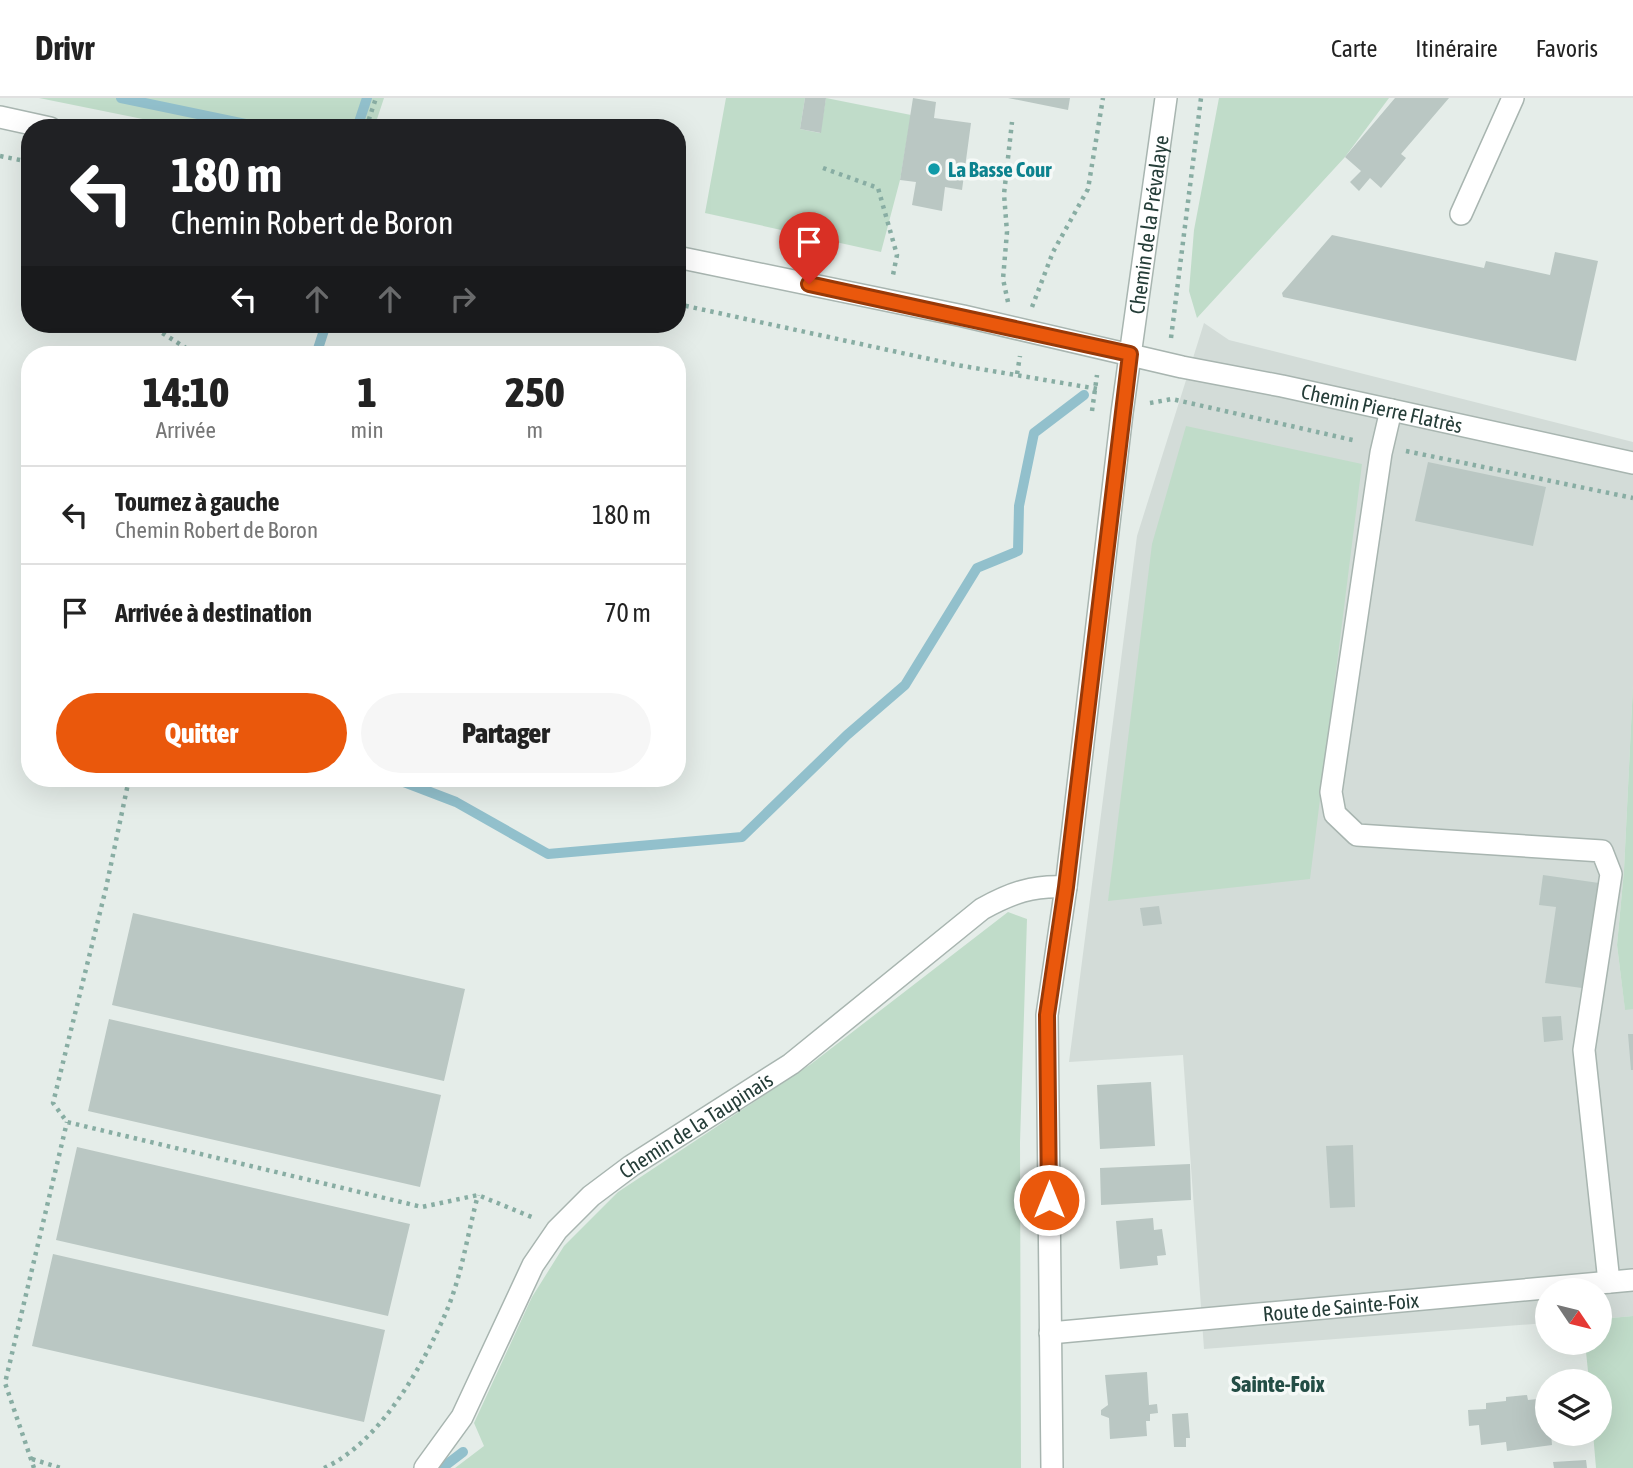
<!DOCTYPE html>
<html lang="fr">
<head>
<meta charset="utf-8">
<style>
  :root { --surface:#fff; --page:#f6f6f6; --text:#222; --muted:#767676; --line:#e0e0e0; --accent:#ea580c }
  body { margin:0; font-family:"Asap Condensed",sans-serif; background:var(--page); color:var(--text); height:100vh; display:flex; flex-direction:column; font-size:26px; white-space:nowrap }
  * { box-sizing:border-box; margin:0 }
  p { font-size:23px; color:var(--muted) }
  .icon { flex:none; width:38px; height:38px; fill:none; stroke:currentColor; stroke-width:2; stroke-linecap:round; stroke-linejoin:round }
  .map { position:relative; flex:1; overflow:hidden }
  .details { position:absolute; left:21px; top:248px; width:665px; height:441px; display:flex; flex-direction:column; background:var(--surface); border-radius:28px; box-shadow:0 7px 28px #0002 }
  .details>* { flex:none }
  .guide { position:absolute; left:21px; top:21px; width:665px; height:214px; border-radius:28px; box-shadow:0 7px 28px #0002; background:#202124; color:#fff; overflow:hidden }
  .needle { width:46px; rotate:125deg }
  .controls { position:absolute; left:1535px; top:1180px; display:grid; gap:14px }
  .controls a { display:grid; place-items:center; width:77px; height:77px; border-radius:50%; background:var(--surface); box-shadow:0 7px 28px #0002; font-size:35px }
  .pin { position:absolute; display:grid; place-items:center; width:60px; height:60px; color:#fff; margin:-72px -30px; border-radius:50% 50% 50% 0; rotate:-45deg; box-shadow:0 0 7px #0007 }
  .pin .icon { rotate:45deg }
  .me { position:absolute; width:77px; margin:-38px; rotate:0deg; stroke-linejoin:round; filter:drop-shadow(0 0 5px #0008) }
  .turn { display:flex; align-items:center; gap:24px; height:147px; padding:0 35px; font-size:32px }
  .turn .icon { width:91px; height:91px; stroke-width:2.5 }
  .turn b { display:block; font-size:49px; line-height:60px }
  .lanes { display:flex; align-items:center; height:66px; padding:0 35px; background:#0003; justify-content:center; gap:35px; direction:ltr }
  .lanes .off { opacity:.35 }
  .eta { display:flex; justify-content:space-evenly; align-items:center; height:119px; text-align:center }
  .eta b { font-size:42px; font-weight:800; line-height:49px }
  .button { display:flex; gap:14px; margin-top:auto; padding:14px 35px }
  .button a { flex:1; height:80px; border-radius:42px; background:var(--accent); color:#fff; font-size:28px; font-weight:800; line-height:80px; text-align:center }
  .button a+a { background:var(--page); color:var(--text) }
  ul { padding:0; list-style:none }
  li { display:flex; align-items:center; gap:21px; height:98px; padding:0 35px; border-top:2px solid var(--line) }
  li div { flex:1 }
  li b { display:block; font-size:26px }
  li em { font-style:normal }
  header { display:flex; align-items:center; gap:42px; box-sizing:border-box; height:98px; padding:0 35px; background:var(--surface); border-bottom:2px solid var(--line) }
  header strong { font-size:33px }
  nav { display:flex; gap:38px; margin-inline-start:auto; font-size:24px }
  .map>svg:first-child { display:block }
  .built { fill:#d3dcd8 }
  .green { fill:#c0dcc9 }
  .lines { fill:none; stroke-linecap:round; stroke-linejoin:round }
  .stream { stroke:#92c0cc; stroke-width:10 }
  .building { fill:#bac7c3 }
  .minor-casing { stroke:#a8b5b0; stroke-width:24 }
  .path { stroke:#88ada3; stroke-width:4.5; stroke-dasharray:3.5 5; stroke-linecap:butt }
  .minor { stroke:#fff; stroke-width:21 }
  .route-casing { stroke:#983908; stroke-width:18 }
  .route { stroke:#ea580c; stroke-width:12 }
  .culture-dot { fill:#0f9aa8; stroke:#f5f9f7; stroke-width:2.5 }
  .labels { text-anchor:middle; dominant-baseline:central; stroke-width:7; stroke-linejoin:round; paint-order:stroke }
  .culture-label { font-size:21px; font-weight:bold; fill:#0d838f; stroke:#f5f9f7; text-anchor:start }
  .street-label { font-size:21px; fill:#253d38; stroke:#f5f9f7 }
  .neighbourhood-label { font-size:23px; font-weight:bold; fill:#234d45; stroke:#f5f9f7 }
</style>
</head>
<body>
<header>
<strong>Drivr</strong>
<nav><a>Carte</a><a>Itinéraire</a><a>Favoris</a></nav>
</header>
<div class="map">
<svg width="1633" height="1370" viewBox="0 0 1633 1370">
  <rect width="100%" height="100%" fill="#e5ede9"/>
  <path class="built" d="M1204,225l25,17 404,102v243l-9,185 -7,75 8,64h8v307l-33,3v-29h-53v33l-343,26 -21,-294 -114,7 68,-526z"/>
  <path class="green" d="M39,0h345l-10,30h-187z
    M726,0h79l-5,31 20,4 6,-35 85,17 -11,65 -19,72 -176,-39z
    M1219,0h170l-44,59 -148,161 -8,-27 5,-61z
    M1186,328l176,38 -52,415 -202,22 44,-357z
    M1633,587v324l-8,1 -8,-65 7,-75z
    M1008,814l19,7 -7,223 1,326h-566l29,-22 -10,-23 58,-126 32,-51 54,-54 193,-128z
    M1633,1218v152h-37l-3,-35h7v-52h-11l-4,-39h15v-23z"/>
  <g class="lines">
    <path class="stream" d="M121,0l144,30
      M357,30l10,-30
      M316,257l10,-31
      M396,681l60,23 92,52 194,-17 105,-102 58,-50 72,-117 41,-17 1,-45 15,-73 50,-38
      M442,1370l21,-16"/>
  </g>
  <path class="building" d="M805,0h21l-5,35 -21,-4z
    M913,0l23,4 -2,16 37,5 -9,67 -17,-3 -3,24 -30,-6 4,-23 -16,-2z
    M1008,0h62l-2,12z
    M1395,0h54l-48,56 5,4 -25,30 -11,-10 -11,13 -9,-9 11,-11 -16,-14z
    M1332,137l152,33 2,-7 64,14 5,-23 43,9 -22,100 -293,-64 -1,-4z
    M1428,364l118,25 -13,59 -118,-25z
    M1543,777l56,8 -17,105 -37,-5 11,-76 -17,-2z
    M1159,808l3,18 -19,2 -3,-18z
    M133,815l332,76 -21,92 -332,-76z
    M1561,918l2,24 -19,2 -2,-25z
    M109,921l332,76 -21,92 -332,-76z
    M1628,936h5v36h-2z
    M1151,984l4,64 -55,3 -3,-64z
    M1353,1047l2,62 -25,1 -4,-62z
    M77,1049l333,77 -22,92 -332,-76z
    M1190,1066l1,36 -90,5 -1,-37z
    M1153,1120l1,12 8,-1 4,26 -9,1 1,9 -38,4 -4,-48z
    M53,1156l332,76 -21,92 -332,-76z
    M1147,1274l2,33 8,-1 1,9 -8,1v7h-4l1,15 -37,3 -1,-21 -8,-3v-5l7,-5 -3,-30z
    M1527,1297l1,5 19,-2v35h4l1,12 -45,6 -1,-9 -25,3 -2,-20 -10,1 -1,-16 18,-1v-6l20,-2v-4z
    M1188,1315l2,25h-4v9h-12l-2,-33z
    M1586,1362l1,8h-33l-1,-6z"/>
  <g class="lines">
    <defs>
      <g id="minor">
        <path d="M0,19l50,11"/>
        <path d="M1461,116l52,-116"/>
        <path id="s1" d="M677,159l286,59 219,51 100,19 351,77"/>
        <path d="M1391,312l-10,43 -50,339 4,22 22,21 245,16 9,23 -27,176 25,232"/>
        <path id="s2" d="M1050,1235l583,-53"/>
        <path id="s3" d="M425,1370l37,-51 71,-152 24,-35 34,-34 40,-30 160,-102 191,-155c29,-16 51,-24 84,-22"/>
        <path id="s4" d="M1052,1370l-5,-453 19,-128 56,-474 44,-315"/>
      </g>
    </defs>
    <use href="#minor" class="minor-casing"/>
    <path class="path" d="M366,30l10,-30
      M0,58l30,6
      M823,70l55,20 19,67 -4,20
      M1008,204l-5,-23 4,-47 -3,-38 8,-72
      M677,206l280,61 141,24
      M1032,209l21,-55 35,-63 15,-91
      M148,226l49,31
      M1171,240l30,-240
      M1017,276l3,-18
      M1150,305l22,-4 185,42
      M1092,313l5,-36
      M1406,353l227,47
      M129,681l-23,109 -53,215 14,19 355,85 56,-12 56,23
      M32,1361l29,9
      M34,1370l-29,-85 62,-261
      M324,1370c56,-25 100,-104 123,-158 15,-36 21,-78 31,-115"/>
    <use href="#minor" class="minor"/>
  </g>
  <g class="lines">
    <defs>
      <path id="route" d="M809,186l321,70 -64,533 -19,128 2,185"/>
    </defs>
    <use href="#route" class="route-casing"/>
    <use href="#route" class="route"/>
  </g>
  <circle class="culture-dot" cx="934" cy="71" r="7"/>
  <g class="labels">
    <g class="culture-label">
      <text x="948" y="71">La Basse Cour</text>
    </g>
    <g class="street-label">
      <text stroke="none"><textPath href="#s4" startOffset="1250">Chemin de la Prévalaye</textPath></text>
      <text stroke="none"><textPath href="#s1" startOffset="721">Chemin Pierre Flatrès</textPath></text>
      <text stroke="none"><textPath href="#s3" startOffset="448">Chemin de la Taupinais</textPath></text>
      <text stroke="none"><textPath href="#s2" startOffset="292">Route de Sainte-Foix</textPath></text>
    </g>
    <g class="neighbourhood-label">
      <text x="1278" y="1286">Sainte-Foix</text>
    </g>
  </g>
</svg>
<div class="controls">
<a><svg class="needle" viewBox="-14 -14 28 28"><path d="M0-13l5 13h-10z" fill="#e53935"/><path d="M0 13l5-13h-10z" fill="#767676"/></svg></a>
<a><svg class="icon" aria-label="layers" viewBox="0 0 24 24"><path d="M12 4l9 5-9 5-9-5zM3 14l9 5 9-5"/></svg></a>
</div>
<div class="pin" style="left:809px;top:186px;background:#d93025"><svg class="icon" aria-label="arrive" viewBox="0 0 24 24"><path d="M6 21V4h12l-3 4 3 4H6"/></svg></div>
<svg class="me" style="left:1049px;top:1102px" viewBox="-20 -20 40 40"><circle r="17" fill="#ea580c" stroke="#fff" stroke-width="3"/><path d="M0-11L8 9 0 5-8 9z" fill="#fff"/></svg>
<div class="guide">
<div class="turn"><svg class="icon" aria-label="left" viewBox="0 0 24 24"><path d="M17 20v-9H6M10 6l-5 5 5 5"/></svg><div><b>180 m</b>Chemin Robert de Boron</div></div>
<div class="lanes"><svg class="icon" aria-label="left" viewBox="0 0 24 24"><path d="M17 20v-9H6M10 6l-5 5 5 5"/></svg><svg class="icon off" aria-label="ahead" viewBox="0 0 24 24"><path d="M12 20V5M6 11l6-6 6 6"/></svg><svg class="icon off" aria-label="ahead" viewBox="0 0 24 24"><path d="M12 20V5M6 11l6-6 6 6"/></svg><svg class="icon off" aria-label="right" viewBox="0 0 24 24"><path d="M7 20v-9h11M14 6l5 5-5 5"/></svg></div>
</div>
<section class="details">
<div class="eta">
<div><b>14:10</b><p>Arrivée</p></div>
<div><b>1</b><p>min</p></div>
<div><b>250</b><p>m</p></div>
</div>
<ul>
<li><svg class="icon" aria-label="left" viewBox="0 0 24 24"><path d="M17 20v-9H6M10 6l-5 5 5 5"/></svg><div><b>Tournez à gauche</b><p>Chemin Robert de Boron</p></div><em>180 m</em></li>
<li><svg class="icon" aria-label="arrive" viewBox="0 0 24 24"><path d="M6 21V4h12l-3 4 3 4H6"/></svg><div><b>Arrivée à destination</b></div><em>70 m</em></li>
</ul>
<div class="button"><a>Quitter</a><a>Partager</a></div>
</section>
</div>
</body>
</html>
